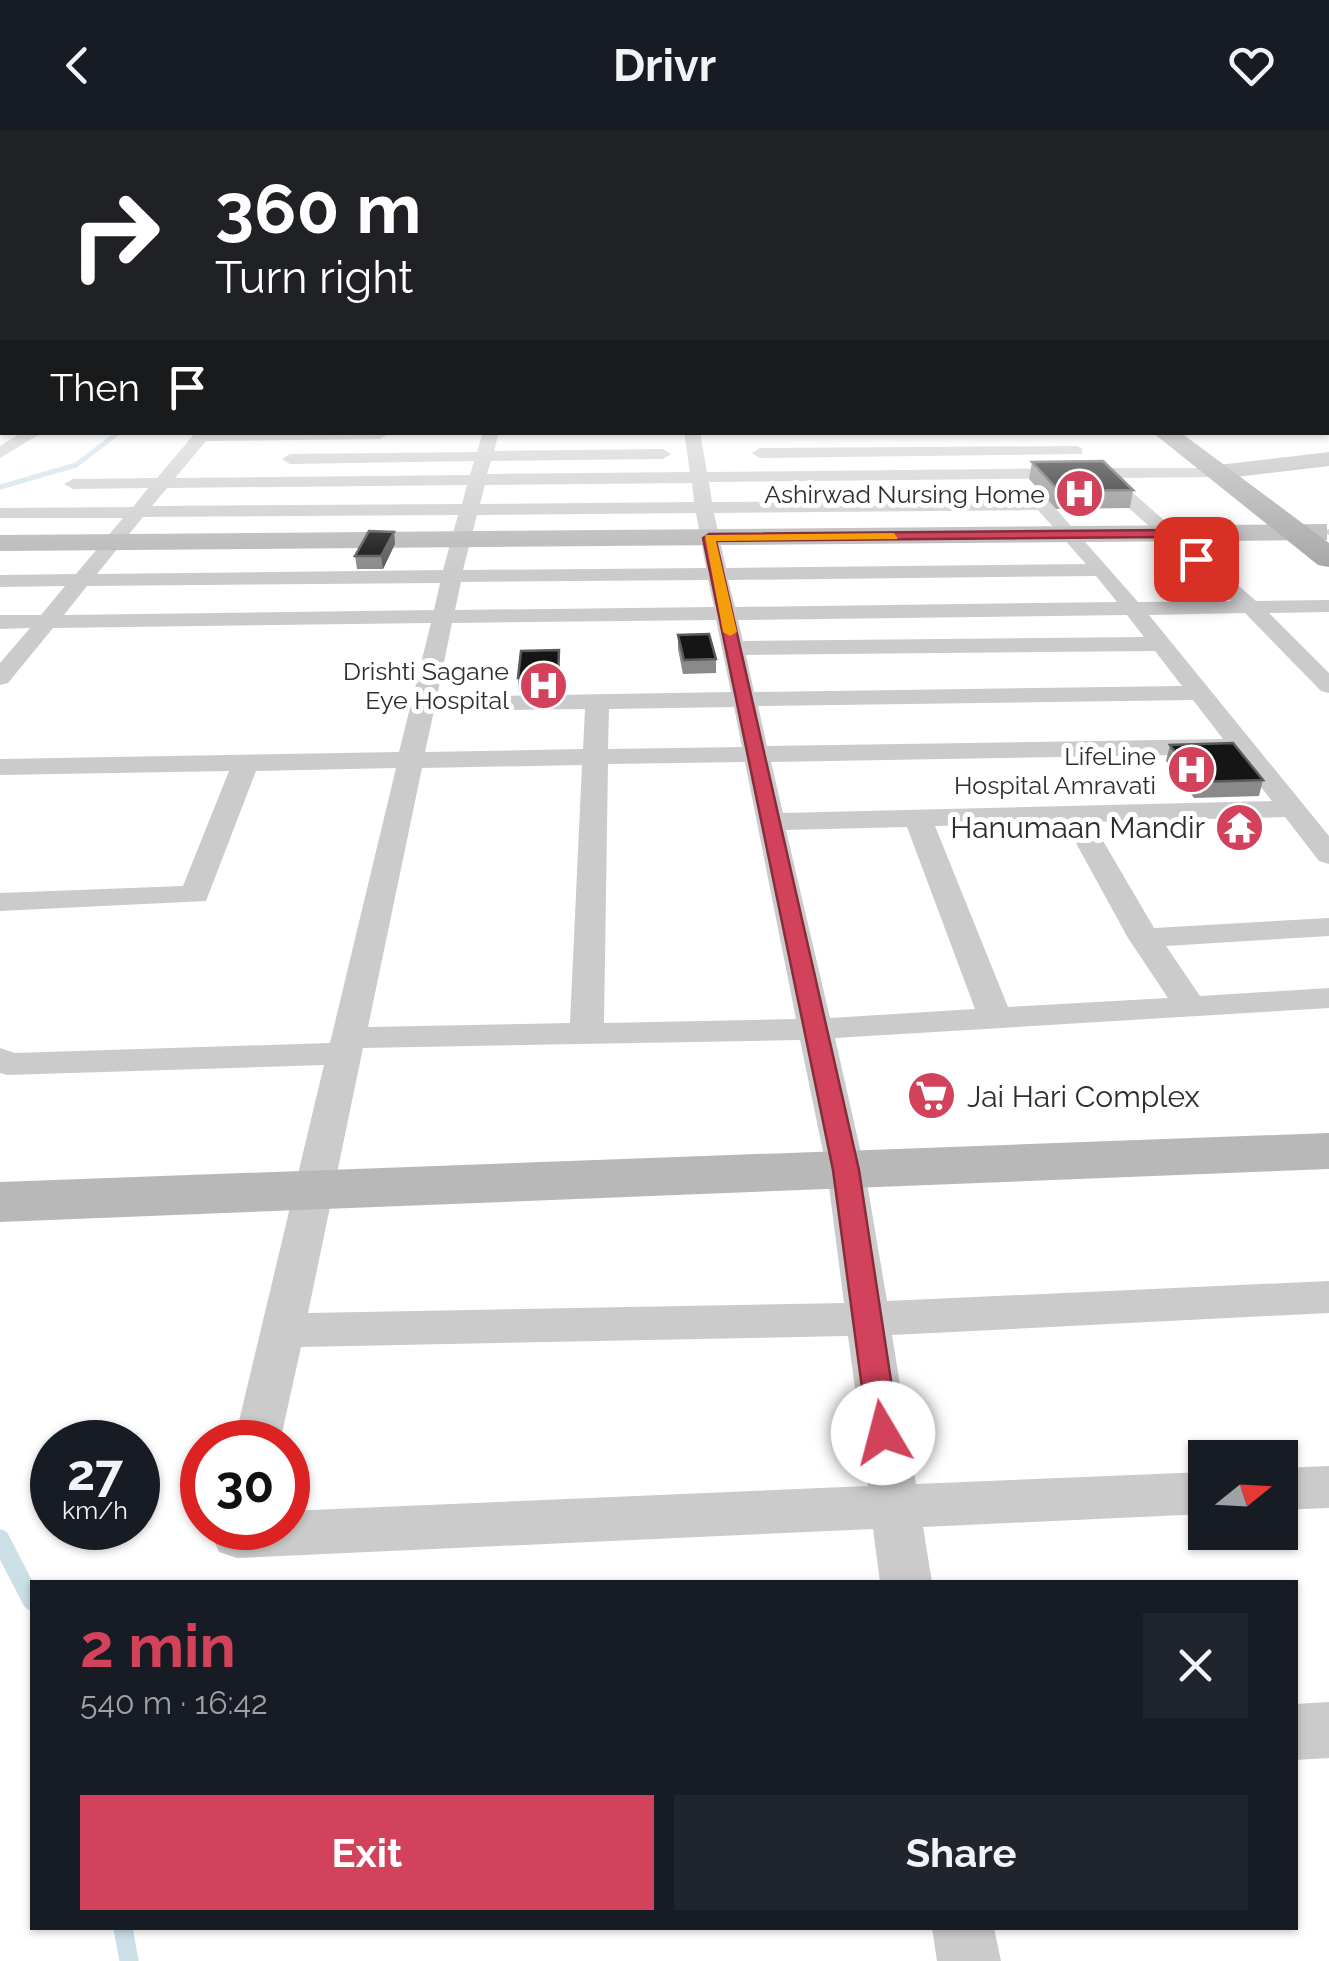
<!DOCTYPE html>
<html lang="en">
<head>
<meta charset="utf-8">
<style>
  :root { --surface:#171b24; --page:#20242c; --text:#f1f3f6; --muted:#9ea1a6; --accent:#d2425a }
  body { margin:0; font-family:Raleway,sans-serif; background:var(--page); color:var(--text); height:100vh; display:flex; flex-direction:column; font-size:38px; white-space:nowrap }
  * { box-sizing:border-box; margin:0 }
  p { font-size:32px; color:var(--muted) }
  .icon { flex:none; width:55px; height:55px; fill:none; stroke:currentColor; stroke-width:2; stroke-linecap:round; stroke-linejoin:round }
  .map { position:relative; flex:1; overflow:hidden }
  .details { position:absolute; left:30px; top:1450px; width:1268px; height:350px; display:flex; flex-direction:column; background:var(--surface); border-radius:0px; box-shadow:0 2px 8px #0004 }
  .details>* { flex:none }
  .hud { position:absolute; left:0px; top:0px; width:1330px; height:305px; box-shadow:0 2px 8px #0004; background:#202124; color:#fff; overflow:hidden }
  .needle { width:65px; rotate:72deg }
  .buttons { position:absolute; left:1188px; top:1310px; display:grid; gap:20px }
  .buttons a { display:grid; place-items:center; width:110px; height:110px; border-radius:0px; background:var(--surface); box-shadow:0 2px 8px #0004; font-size:50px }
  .speed { position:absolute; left:30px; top:1290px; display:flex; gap:20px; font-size:50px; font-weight:700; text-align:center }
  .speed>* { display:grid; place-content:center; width:130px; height:130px; border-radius:50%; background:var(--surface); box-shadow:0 2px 8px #0004; line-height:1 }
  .speed small { font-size:25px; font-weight:400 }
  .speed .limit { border:15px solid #d22; background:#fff; color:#111 }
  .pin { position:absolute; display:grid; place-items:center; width:85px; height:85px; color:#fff; margin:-42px; border-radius:20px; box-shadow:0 5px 15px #0006 }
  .me { position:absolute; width:110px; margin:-55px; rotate:352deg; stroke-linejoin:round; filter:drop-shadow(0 0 8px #0008) }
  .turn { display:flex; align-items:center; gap:35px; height:210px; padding:0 50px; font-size:45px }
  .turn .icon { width:130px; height:130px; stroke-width:2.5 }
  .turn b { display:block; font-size:70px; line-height:85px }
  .then { display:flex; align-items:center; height:95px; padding:0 50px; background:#0003; gap:20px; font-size:38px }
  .round { display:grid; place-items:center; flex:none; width:105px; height:105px; border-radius:0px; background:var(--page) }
  .head { display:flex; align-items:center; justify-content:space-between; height:170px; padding:0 50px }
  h1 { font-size:60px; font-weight:700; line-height:75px; color:var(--accent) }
  .primary-button { display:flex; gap:20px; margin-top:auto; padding:20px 50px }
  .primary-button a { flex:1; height:115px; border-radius:0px; background:var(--accent); color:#fff; font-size:40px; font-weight:700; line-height:115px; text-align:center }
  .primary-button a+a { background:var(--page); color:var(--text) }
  header { display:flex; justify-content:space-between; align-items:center; height:130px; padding:0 50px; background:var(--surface); font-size:45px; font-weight:700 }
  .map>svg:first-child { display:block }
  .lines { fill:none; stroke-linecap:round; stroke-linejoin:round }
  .stream-far1 { stroke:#cbdfe7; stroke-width:5 }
  .stream { stroke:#cbdfe7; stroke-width:19 }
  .lane { fill:#cbcbcb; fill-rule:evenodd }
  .street { fill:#cbcbcb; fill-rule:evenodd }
  .secondary { fill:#b8b8b8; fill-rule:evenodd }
  .primary { fill:#a6a6a6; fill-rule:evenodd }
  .wall { fill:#8a8a8a }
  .shaded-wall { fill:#5b5b5b }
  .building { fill:#151515; stroke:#5b5b5b; stroke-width:2.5 }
  .route { fill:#d2425a; stroke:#882b3a; stroke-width:2.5 }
  .slow { fill:#f59e0b }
  .labels { text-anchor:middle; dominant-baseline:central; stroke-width:10; stroke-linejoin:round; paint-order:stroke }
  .far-poi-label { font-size:25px; fill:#2e2e2e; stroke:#fff; text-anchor:end }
  .poi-label { font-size:30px; fill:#2e2e2e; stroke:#fff; text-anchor:end }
</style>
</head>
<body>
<header><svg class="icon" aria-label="back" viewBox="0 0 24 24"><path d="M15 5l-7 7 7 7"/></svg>Drivr<svg class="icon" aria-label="heart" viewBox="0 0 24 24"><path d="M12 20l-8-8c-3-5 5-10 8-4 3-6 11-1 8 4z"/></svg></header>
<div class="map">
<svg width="1329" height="1831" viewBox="0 0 1329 1831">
  <rect width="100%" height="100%" fill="#fff"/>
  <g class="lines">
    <path class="stream-far1" d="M0,357l76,-22 43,-33"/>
    <path class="stream" d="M0,1409l32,62
      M123,1798l6,33"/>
    <path class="lane" d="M1328,219h1v4h-1z
      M1329,399v6l-7,-3 2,-2z"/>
    <path class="street" d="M0,233h2v8h-2z
      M23,302h20l-43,26v-12z
      M196,302l192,2 -8,5 -174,2 -31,37 295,-3 4,-14 -184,3 -8,-5 8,-5 187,-2 6,-20h16l-5,19 169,-2 8,5 -8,5 -172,2 -4,13 203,-2 -6,-40h16l7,40 381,-4 8,-4 9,4h119v8l-6,1 -102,1 140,123 73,-1v12l-60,1 60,60v20l-8,-2 -76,-78 -96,2 180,221v28l-10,-3 -34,-44 -193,5 62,106 175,-10v18l-163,10 34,50 129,-8v20l-494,30 30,133 22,130 442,-20v32l-437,22 24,149 289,-12v42l-282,13 9,55h-52l-7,-53 -636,29 -18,-6 -7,-16 2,-8h74v-17l580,-25 -20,-150 -547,11 -21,95h-46l90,-377 -317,10 -7,-2v-25l15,5 315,-10 66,-275 -140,3 -50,130 -206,10v-18l183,-7 46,-115 -229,4v-16l399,-7 32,-129 -378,5 -45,55 -8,2v-22l30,-35 -30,1v-14h41l24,-29 -65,1v-12l76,-1 47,-56h-123v-10l133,-1 15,-19 -75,1 -9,-5 9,-5 84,-1zM1096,348l135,123 -93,1 -89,-101 -6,-1 -331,2 -3,-20zM692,353l2,19 -214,2 5,-19zM467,355l-5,19 -310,2 15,-18zM1038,380l48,54 -360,4 -12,-55zM696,383l10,55 -243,2 14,-55zM458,385l-15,55 -346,4 46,-57zM1096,446l21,26 -382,5 -7,-27zM708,450l6,27 -259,3 6,-28zM440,453l-6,27 -370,5 23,-29zM1127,485l17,22 -401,4 -5,-21zM716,490l15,72 -294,5 15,-74zM1155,521l27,35 -428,6 -8,-37zM1193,570l30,39 -456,7 -9,-40zM734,577l8,40 -134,2 1,-40zM585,579l-2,40 -158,3 9,-41zM1235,624l37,47 -489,12 -12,-51zM745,632l51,257 -192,4 4,-259zM582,635l-12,258 -202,4 54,-259zM1065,693l63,115 40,60 -160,9 -73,-181zM907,697l68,182 -145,9 -44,-188zM800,910l27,131 17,132 -536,10 55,-265z
      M1076,316l6,2v6l-322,4 -8,-5 8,-5z
      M1329,1336v42l-49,2v-42z
      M1329,1572v56l-34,2v-56z
      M932,1798h62l7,33h-64z"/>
    <path class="secondary" d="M1329,322v14l-111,13 -12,-7 12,-7z
      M1327,394v16l-1327,11v-16z
      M1329,1003v36l-1329,53v-40z"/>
    <path class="primary" d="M1328,209h1v12h-1z
      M1152,302h28l149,111v24l-11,-2z"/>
  </g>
  <path class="wall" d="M1032,332l101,28 -3,18 -74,1 -27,-30z
    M394,402l1,12 -12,25h-26l-2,-13z
    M678,505l38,24v14l-33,1 -5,-25z
    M560,535l-1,27h-40l-1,-14z
    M1170,615l93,35 -4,16 -65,2 -28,-37z"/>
  <path class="shaded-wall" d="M394,402l1,12 -12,25 -2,-13z"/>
  <path class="building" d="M0,271h2v14l-2,1z
    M1103,331l30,29 -74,1 -27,-29z
    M369,401l25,1 -13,24h-26z
    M709,504l7,25 -32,1 -6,-25z
    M559,520l-1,27 -40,1 3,-27z
    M1233,613l30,37 -65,2 -28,-37z"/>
  <linearGradient id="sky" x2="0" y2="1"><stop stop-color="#9cc5e8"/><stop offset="0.42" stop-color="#fff"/><stop offset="1" stop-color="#fff" stop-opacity="0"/></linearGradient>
  <rect width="1329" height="443" fill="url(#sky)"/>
  <path class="route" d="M1167,400l33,26v5h-9l-27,-24 -448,4 143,629 40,263 -5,9 -11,3 -11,-3 -4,-9 -35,-263 -130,-632 6,-4z"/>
  <path class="slow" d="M894,403l4,6 -182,2 21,91 -7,4 -7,-4 -18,-97z"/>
  <defs>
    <symbol id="hospital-disc" viewBox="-11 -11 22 22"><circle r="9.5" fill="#d2425a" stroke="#fff"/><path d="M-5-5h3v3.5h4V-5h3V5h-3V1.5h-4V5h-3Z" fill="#fff"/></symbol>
    <symbol id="temple-disc" viewBox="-11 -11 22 22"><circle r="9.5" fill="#d2425a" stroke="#fff"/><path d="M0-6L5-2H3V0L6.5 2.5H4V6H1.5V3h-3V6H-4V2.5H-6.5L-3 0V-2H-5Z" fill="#fff"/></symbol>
    <symbol id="supermarket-disc" viewBox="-11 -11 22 22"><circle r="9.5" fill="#d2425a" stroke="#fff"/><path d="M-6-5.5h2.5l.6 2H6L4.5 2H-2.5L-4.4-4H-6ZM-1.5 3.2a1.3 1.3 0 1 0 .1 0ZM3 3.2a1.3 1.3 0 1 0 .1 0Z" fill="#fff"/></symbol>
  </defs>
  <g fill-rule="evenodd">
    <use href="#hospital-disc" x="1052" y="336" width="55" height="55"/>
    <use href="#hospital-disc" x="516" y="528" width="55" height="55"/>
    <use href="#hospital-disc" x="1164" y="612" width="55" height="55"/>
    <use href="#temple-disc" x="1212" y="670" width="55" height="55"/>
    <use href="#supermarket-disc" x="904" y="938" width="55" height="55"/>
  </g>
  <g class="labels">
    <g class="far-poi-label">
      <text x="1045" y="364">Ashirwad Nursing Home</text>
      <text x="509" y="541">Drishti Sagane<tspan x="509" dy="29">Eye Hospital</tspan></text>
      <text x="1156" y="626">LifeLine<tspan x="1156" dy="29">Hospital Amravati</tspan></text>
    </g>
    <g class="poi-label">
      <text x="1205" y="697">Hanumaan Mandir</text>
      <text x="967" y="966" text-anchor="start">Jai Hari Complex</text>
    </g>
  </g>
</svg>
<div class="buttons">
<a><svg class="needle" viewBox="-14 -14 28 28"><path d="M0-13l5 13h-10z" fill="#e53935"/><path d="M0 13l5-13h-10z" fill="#9ea1a6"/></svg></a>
</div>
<div class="speed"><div>27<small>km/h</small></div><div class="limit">30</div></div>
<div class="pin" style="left:1196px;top:429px;background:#d93025"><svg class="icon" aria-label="arrive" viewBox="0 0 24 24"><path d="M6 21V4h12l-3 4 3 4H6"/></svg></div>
<svg class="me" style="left:883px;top:1303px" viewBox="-20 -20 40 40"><circle r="19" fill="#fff"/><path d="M0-13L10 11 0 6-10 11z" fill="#d2425a"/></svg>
<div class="hud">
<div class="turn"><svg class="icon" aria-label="right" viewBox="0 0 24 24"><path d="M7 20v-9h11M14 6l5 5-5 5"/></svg><div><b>360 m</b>Turn right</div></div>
<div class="then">Then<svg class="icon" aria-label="arrive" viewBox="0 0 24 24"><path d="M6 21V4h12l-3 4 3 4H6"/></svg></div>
</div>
<section class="details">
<div class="head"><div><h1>2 min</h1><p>540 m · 16:42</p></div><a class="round"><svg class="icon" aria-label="close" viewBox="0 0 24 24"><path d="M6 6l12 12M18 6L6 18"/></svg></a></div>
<div class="primary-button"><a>Exit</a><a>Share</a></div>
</section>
</div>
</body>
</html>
